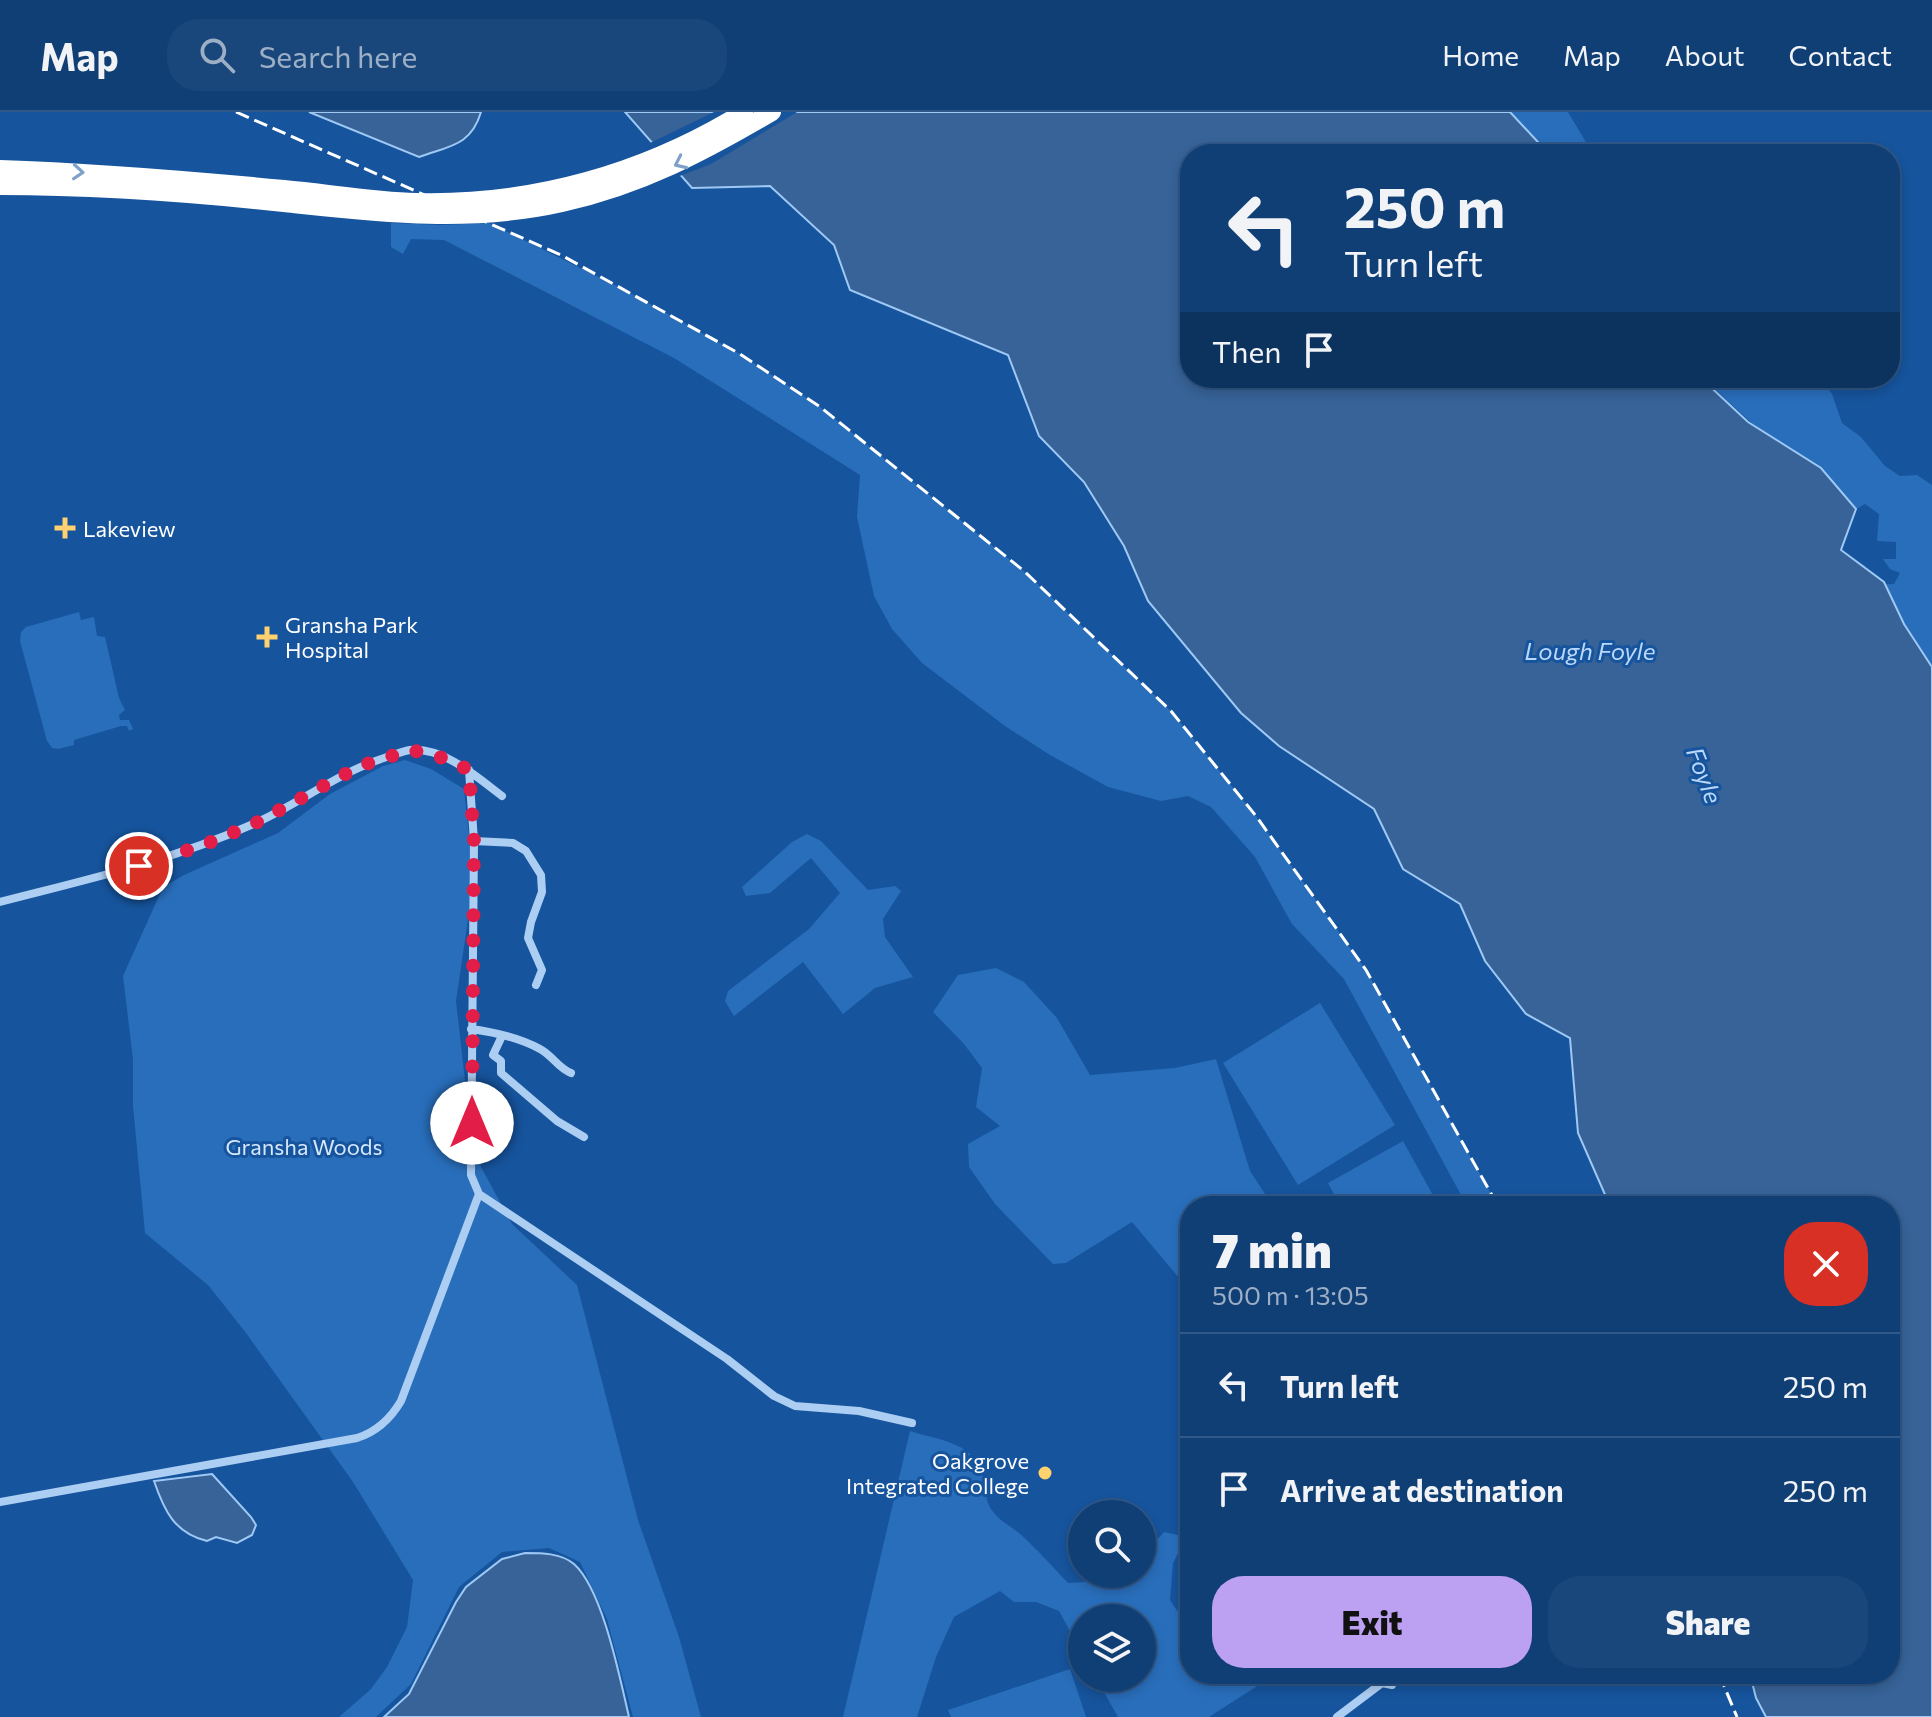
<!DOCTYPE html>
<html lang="en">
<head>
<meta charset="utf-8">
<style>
  :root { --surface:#103f76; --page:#19467b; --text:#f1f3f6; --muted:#9cafc5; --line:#305888; --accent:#bca0f2 }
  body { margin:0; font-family:Commissioner,sans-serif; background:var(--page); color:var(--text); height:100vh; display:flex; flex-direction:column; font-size:30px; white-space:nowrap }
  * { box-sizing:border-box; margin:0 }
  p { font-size:26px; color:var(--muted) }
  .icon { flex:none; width:44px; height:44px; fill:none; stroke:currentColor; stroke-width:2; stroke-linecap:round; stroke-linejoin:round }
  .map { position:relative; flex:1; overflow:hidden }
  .drawer { position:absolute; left:1180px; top:1084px; width:720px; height:488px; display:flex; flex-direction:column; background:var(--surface); border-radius:32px; box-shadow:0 4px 12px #0003,0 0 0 2px var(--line) }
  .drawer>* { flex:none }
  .top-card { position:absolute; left:1180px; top:32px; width:720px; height:244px; border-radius:32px; box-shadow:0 4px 12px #0003,0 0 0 2px var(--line); background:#103f76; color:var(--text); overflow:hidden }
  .fabs { position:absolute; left:1068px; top:1388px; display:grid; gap:16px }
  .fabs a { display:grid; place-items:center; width:88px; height:88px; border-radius:50%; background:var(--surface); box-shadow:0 4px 12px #0003,0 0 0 2px var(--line); font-size:40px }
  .pin { position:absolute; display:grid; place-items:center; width:68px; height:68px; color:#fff; margin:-34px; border:4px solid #fff; border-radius:50%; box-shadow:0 2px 8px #0007 }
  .me { position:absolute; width:88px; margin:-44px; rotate:0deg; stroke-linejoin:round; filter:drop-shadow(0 0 6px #0008) }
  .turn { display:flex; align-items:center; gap:28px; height:168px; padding:0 32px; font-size:36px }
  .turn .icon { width:104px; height:104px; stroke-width:2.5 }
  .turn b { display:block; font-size:56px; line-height:68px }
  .then { display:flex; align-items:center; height:76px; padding:0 32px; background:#0003; gap:16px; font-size:30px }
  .round { display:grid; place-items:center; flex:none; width:84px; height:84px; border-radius:32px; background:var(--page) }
  .overview { display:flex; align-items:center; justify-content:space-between; height:136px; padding:0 32px }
  h1 { font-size:48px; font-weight:800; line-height:60px }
  .action { display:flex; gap:16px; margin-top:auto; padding:16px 32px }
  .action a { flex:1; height:92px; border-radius:32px; background:var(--accent); color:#111; font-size:32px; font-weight:800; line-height:92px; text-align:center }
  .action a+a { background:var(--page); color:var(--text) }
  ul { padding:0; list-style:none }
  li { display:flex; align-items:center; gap:24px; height:104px; padding:0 32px; border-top:2px solid var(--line) }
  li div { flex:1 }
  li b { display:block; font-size:30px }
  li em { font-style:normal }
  header { display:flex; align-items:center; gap:48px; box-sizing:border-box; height:112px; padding:0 40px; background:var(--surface); border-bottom:2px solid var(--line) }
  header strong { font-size:38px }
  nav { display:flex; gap:44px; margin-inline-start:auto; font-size:28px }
  .search { width:560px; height:72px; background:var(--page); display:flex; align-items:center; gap:20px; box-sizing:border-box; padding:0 28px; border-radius:32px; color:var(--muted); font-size:30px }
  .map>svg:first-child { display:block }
  .green { fill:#296ebb }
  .water { fill:#376398; stroke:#9fc9f5; stroke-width:2 }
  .pier { fill:#16549d }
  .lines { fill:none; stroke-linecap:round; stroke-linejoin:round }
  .street { stroke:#adcef3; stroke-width:8 }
  .highway { stroke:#fff; stroke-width:18 }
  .rail { stroke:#fff; stroke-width:3; stroke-dasharray:14 6; stroke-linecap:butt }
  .oneway { stroke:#7fa1c9 }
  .route { stroke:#e11d48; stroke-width:14; stroke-dasharray:0 25.2 }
  .poi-dot { fill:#ffd26f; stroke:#16549d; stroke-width:3 }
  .labels { text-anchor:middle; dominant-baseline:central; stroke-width:6; stroke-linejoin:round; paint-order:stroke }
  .poi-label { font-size:22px; fill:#fff; stroke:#16549d; text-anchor:start }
  .park-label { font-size:22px; fill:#d5e8fd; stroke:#16549d }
  .water-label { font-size:24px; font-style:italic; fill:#bad8f9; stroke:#16549d }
</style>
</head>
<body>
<header>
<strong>Map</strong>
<div class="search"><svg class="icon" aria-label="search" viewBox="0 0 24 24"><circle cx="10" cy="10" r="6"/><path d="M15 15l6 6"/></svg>Search here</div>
<nav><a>Home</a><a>Map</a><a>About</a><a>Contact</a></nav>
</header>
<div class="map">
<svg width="1932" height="1605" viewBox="0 0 1932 1605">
  <rect width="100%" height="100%" fill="#16549d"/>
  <path class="green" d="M1510,0h58l25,42h-44z
    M391,111l50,2 48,-2 136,67 115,64 79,52 205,165 147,140 85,105 110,154 132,236h-31l-123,-227 -52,-55 -37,-67 -44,-50 -23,-11 -27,5 -53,-14 -58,-32 -45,-29 -83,-63 -30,-34 -18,-33 -17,-79 3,-42 -186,-117 -230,-118 -33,-1 -8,15 -12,-7z
    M1703,266h118l11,16 10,29 19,14 24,29 15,10 17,-1 15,10v221l-74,-117 -3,-29 10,6 9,19 20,-1 6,-11 -10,-4 -7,-10h13v-17l-19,-1 2,-27 -14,-10 -10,6 -73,-59z
    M79,500l2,8 13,-3 3,19 8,1 14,61 6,12 -6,5 1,5h9l4,9 -4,2 -2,-5h-6l-47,14v5l-16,4 -6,-1 -5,-7 -27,-100 1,-9 5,-5z
    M405,648l26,9 33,20 6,56v61l-14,95 12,106 13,60 31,57 65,61 61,235 41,117 22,80h-68l-26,-98 -27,-57 -31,-14 -47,4 -43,35 -48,97 -35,33h-37l32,-28 16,-22 20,-40 6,-47 -60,-98 -107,-149 -38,-48 -63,-52 -12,-127v-47l-10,-83 40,-89 21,-12 94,-42 52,-39 53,-28z
    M807,722l14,7 47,49 27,-4 6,5 -18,28 2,18 28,40 -38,11 -32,26 -40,-52 -69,54 -9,-15 3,-10 81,-62 31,-36 -29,-35 -41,35 -24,3 -4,-9 50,-45z
    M996,856l28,14 33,36 33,57 85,-7 41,-9 34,112 23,35h-83v85l-58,-69 -66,41 -13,1 -58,-60 -26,-37 -1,-23 32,-18 -24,-19 6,-39 -18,-24 -31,-32 25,-37z
    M1320,891l75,122 -97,60 -75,-122z
    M1403,1029l36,65h-99l-12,-23z
    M910,1319c31,10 66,11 74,48 3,15 0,22 11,35 6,8 16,12 24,19 18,16 33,33 49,50l32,-2 17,3 9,-10h16v-18l22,-24 18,4 2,6 -11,21 -3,37 12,18 8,-1v57h86l-67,43h-91l-22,-39h46v-60h-60v35l-23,-42 -23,-9h-22l-14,-11 -46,26 -18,40 -19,60h-74z
    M1070,1557l16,48h-135l-3,-7z"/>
  <path class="water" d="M309,0h172c-10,34 -32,34 -62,45z
    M625,0h885l39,42h-359v224h511l47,44 73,46 35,41 -15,41 43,32 20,42 28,43v1050h-166l-10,-19 -6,-24h140v-468h-280l-32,-73 -8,-95 -44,-24 -41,-53 -25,-57 -57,-35 -29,-60 -95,-63 -38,-33 -93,-112 -24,-55 -40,-64 -45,-46 -31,-81 -158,-65 -16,-45 -64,-59 -78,2z
    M212,1362l39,43 5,8 -4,10 -15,8 -21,-6 -9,4c-33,-8 -43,-31 -53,-60z
    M525,1441c16,0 36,0 49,11 29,26 46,115 55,153h-245l25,-23 47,-92 10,-15 36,-28z"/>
  <path class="pier" d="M714,0h83l-86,52 -34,13 -29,-33z"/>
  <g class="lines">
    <path class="street" d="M469,658l5,71 -3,334 8,19 248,165 47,37 21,10 64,5 53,12
      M474,729l39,2 13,8 15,24 1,17 -11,30 -3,16 14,32 -6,15
      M0,790c85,-22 170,-41 251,-77 47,-20 87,-53 136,-68 7,-2 16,-6 23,-7 34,-3 67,27 92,46
      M471,917c22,3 49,9 69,20 13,7 18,19 31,24
      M502,924l-9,19 8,6v12l56,48 27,16
      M0,1390l357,-64c19,-6 34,-20 44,-37l78,-207
      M1337,1605l45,-34 10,2"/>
    <path class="highway" d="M0,57c95,3 189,11 284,20 44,4 88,12 132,13 117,3 229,-29 328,-90
      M0,74c94,0 191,7 284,17 94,10 185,21 278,0 78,-17 142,-51 210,-91"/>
    <path class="rail" d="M236,0l325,143 179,99 79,52 205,165 147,140 85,105 110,154 132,236
      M1719,1562l18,43"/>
  </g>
  <defs><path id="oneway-chevron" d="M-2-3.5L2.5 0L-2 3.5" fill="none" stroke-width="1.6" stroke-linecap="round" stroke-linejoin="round" transform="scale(2)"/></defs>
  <g class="oneway">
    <use href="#oneway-chevron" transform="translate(680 51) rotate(155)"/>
    <use href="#oneway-chevron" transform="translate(78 60) rotate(4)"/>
  </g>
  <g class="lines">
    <path class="route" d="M139,754l62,-20 53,-22 106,-58 51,-16 36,9 22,11 5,71 -2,282"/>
  </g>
  <g class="poi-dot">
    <path d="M61 404h8v8h8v8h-8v8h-8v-8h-8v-8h8z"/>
    <path d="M263 513h8v8h8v8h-8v8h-8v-8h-8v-8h8z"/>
    <circle cx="1045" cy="1361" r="8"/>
  </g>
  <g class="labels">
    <g class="poi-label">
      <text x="83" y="416">Lakeview</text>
      <text x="285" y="512">Gransha Park<tspan x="285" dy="25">Hospital</tspan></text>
      <text x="1029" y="1348" text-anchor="end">Oakgrove<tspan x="1029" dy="25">Integrated College</tspan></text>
    </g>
    <g class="park-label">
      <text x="304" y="1034">Gransha Woods</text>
    </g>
    <g class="water-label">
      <text x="1590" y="538">Lough Foyle</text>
      <text transform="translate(1705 663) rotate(69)">Foyle</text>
    </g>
  </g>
</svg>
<div class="fabs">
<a><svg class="icon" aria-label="search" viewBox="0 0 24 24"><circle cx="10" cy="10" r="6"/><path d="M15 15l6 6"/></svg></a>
<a><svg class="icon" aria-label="layers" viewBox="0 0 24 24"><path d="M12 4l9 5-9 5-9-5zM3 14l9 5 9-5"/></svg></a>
</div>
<div class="pin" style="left:139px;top:754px;background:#d93025"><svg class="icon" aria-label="arrive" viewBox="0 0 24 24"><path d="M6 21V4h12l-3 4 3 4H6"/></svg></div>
<svg class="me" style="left:472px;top:1011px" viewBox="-20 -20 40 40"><circle r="19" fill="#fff"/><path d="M0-13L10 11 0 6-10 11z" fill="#e11d48"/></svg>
<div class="top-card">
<div class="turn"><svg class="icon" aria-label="left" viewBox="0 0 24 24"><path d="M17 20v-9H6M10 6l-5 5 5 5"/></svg><div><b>250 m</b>Turn left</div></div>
<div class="then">Then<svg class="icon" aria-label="arrive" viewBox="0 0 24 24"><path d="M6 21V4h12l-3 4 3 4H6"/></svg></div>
</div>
<section class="drawer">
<div class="overview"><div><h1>7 min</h1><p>500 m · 13:05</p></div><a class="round" style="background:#d93025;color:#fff"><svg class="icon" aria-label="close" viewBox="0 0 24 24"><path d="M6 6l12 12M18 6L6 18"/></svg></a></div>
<ul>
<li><svg class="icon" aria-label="left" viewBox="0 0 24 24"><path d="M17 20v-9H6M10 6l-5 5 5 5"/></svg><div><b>Turn left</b></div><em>250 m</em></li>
<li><svg class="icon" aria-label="arrive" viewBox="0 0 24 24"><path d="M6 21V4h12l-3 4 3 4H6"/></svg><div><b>Arrive at destination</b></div><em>250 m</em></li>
</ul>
<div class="action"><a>Exit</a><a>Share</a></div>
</section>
</div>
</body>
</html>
